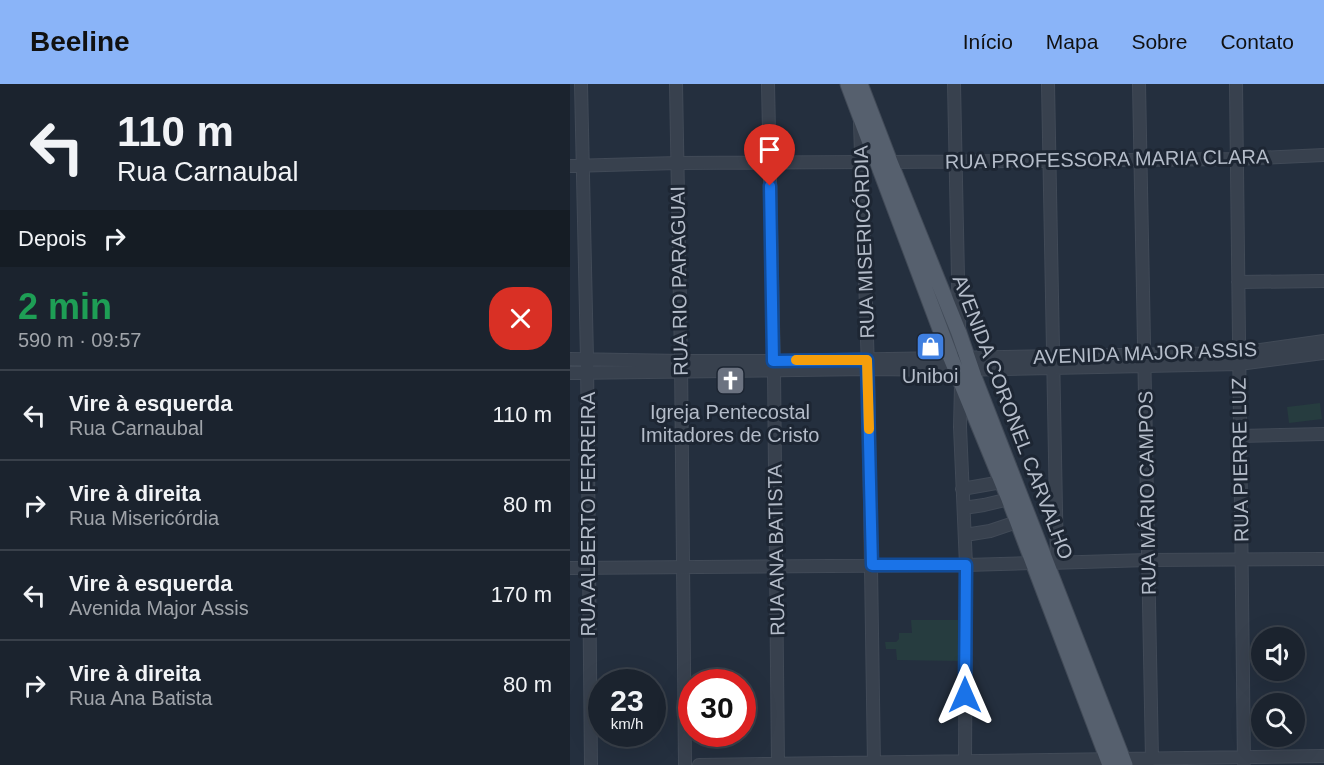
<!DOCTYPE html>
<html lang="pt">
<head>
<meta charset="utf-8">
<style>
  :root { --surface:#1b232e; --page:#242b36; --text:#f1f3f6; --muted:#a0a4aa; --line:#39404a; --accent:#8ab4f8 }
  body { margin:0; font-family:Arial,sans-serif; background:var(--page); color:var(--text); height:100vh; display:flex; flex-direction:column; font-size:22px; white-space:nowrap }
  * { box-sizing:border-box; margin:0 }
  p { font-size:20px; color:var(--muted) }
  .icon { flex:none; width:33px; height:33px; fill:none; stroke:currentColor; stroke-width:2; stroke-linecap:round; stroke-linejoin:round }
  .map { position:relative; flex:1; overflow:hidden }
  .panel { display:flex; flex-direction:column; background:var(--surface); width:570px }
  .panel>* { flex:none }
  .top-card { background:#1b232e; color:var(--text); overflow:hidden }
  .buttons { position:absolute; left:681px; top:543px; display:grid; gap:12px }
  .buttons a { display:grid; place-items:center; width:54px; height:54px; border-radius:50%; background:var(--surface); box-shadow:0 6px 24px #0002,0 0 0 2px var(--line); font-size:30px }
  .speed { position:absolute; left:18px; top:585px; display:flex; gap:12px; font-size:30px; font-weight:700; text-align:center }
  .speed>* { display:grid; place-content:center; width:78px; height:78px; border-radius:50%; background:var(--surface); box-shadow:0 6px 24px #0002,0 0 0 2px var(--line); line-height:1 }
  .speed small { font-size:15px; font-weight:400 }
  .speed .limit { border:9px solid #d22; background:#fff; color:#111 }
  .pin { position:absolute; display:grid; place-items:center; width:51px; height:51px; color:#fff; margin:-62px -26px; border-radius:50% 50% 50% 0; rotate:-45deg; box-shadow:0 0 6px #0007 }
  .pin .icon { rotate:45deg }
  .me { position:absolute; width:66px; margin:-33px; rotate:0deg; stroke-linejoin:round; filter:drop-shadow(0 0 4px #0008) }
  .turn { display:flex; align-items:center; gap:21px; height:126px; padding:0 18px; font-size:27px }
  .turn .icon { width:78px; height:78px; stroke-width:2.5 }
  .turn b { display:block; font-size:42px; line-height:51px }
  .then { display:flex; align-items:center; height:57px; padding:0 18px; background:#0003; gap:12px; font-size:22px }
  .round { display:grid; place-items:center; flex:none; width:63px; height:63px; border-radius:24px; background:var(--page) }
  .head { display:flex; align-items:center; justify-content:space-between; height:102px; padding:0 18px }
  h1 { font-size:36px; font-weight:800; line-height:45px; color:#1e9e55 }
  ul { padding:0; list-style:none }
  li { display:flex; align-items:center; gap:18px; height:90px; padding:0 18px; border-top:2px solid var(--line) }
  li div { flex:1 }
  li b { display:block; font-size:22px }
  li em { font-style:normal }
  header { display:flex; align-items:center; gap:36px; box-sizing:border-box; height:84px; padding:0 30px; background:var(--accent); color:#111 }
  header strong { font-size:28px }
  nav { display:flex; gap:33px; margin-inline-start:auto; font-size:21px }
  main { display:flex; flex:1; min-height:0 }
  .map>svg:first-child { display:block }
  .green { fill:#263c3f }
  .lines { fill:none; stroke-linecap:round; stroke-linejoin:round }
  .minor-casing { stroke:#414a57; stroke-width:14 }
  .major-casing { stroke:#414a57; stroke-width:17 }
  .minor { stroke:#38414e; stroke-width:12 }
  .major { stroke:#56606e; stroke-width:15 }
  .route-casing { stroke:#114b97; stroke-width:15 }
  .route { stroke:#1a73e8; stroke-width:10 }
  .slow { stroke:#f59e0b; stroke-width:10 }
  .labels { text-anchor:middle; dominant-baseline:central; stroke-width:6; stroke-linejoin:round; paint-order:stroke }
  .street-label { font-size:20px; fill:#b4bcc9; stroke:#1d2633 }
  .poi-label { font-size:20px; fill:#b4bcc9; stroke:#1d2633 }
</style>
</head>
<body>
<header>
<strong>Beeline</strong>
<nav><a>Início</a><a>Mapa</a><a>Sobre</a><a>Contato</a></nav>
</header>
<main>
<section class="panel">
<div class="top-card">
<div class="turn"><svg class="icon" aria-label="left" viewBox="0 0 24 24"><path d="M17 20v-9H6M10 6l-5 5 5 5"/></svg><div><b>110 m</b>Rua Carnaubal</div></div>
<div class="then">Depois<svg class="icon" aria-label="right" viewBox="0 0 24 24"><path d="M7 20v-9h11M14 6l5 5-5 5"/></svg></div>
</div>
<div class="head"><div><h1>2 min</h1><p>590 m · 09:57</p></div><a class="round" style="background:#d93025;color:#fff"><svg class="icon" aria-label="close" viewBox="0 0 24 24"><path d="M6 6l12 12M18 6L6 18"/></svg></a></div>
<ul>
<li><svg class="icon" aria-label="left" viewBox="0 0 24 24"><path d="M17 20v-9H6M10 6l-5 5 5 5"/></svg><div><b>Vire à esquerda</b><p>Rua Carnaubal</p></div><em>110 m</em></li>
<li><svg class="icon" aria-label="right" viewBox="0 0 24 24"><path d="M7 20v-9h11M14 6l5 5-5 5"/></svg><div><b>Vire à direita</b><p>Rua Misericórdia</p></div><em>80 m</em></li>
<li><svg class="icon" aria-label="left" viewBox="0 0 24 24"><path d="M17 20v-9H6M10 6l-5 5 5 5"/></svg><div><b>Vire à esquerda</b><p>Avenida Major Assis</p></div><em>170 m</em></li>
<li><svg class="icon" aria-label="right" viewBox="0 0 24 24"><path d="M7 20v-9h11M14 6l5 5-5 5"/></svg><div><b>Vire à direita</b><p>Rua Ana Batista</p></div><em>80 m</em></li>
</ul>
</section>
<div class="map">
<svg width="754" height="681" viewBox="0 0 754 681">
  <rect width="100%" height="100%" fill="#242f3e"/>
  <path class="green" d="M750,319l2,16 -33,4 -2,-16z
    M341,536h47v41l-61,-1 -1,-11h-10l-1,-7h11l3,-3v-6h13z"/>
  <g class="lines">
    <defs>
      <path id="minor" d="M11,0l6,275 4,406
        M106,0l5,277 4,404
        M198,0l6,287 4,394
        M384,0l5,242
        M478,0l9,479
        M569,0l13,675
        M666,0l8,681
        M290,39l8,246 6,396
        M320,78l346,-3 88,-4
        M0,82l107,-3 192,-1
        M668,198l86,-1
        M0,275l111,2h92l466,-8 85,-12
        M0,289l298,-4 88,1 283,-6 85,-11
        M391,301l-1,42 6,138 -1,200
        M670,352l84,-2
        M392,405l34,-6 4,-5
        M394,424l20,-3 25,-6
        M395,451l25,-4 27,-9
        M479,479l99,-3 176,-1
        M0,484l396,-3 67,-2
        M129,681l625,-9"/>
      <path id="major" d="M278,0l103,274 58,141 101,266
        M290,0l30,78 69,171 15,44 151,388"/>
    </defs>
    <use href="#minor" class="minor-casing"/>
    <use href="#major" class="major-casing"/>
    <use href="#minor" class="minor"/>
    <use href="#major" class="major"/>
  </g>
  <g class="lines">
    <defs>
      <path id="route" d="M200,102l3,175 94,-1 5,205h94l-1,130"/>
    </defs>
    <use href="#route" class="route-casing"/>
    <use href="#route" class="route"/>
    <path class="slow" d="M226,276h71l2,69"/>
  </g>
  <defs>
    <symbol id="shop-square" viewBox="-11 -11 22 22"><rect x="-9" y="-9" width="18" height="18" rx="4" fill="#3f7fe0" stroke="#1d2633"/><path d="M-5-2.5h2.3a2.7 3.5 0 0 1 5.4 0H5L5.5 6h-11ZM-1.5-2.5h3a1.5 2.3 0 0 0-3 0Z" fill="#fff"/></symbol>
    <symbol id="church-square" viewBox="-11 -11 22 22"><rect x="-9" y="-9" width="18" height="18" rx="4" fill="#6b7280" stroke="#1d2633"/><path d="M-1.2-6h2.4v3.5h3.3v2.4h-3.3V6h-2.4V-.1h-3.3v-2.4h3.3Z" fill="#fff"/></symbol>
  </defs>
  <g fill-rule="evenodd">
    <use href="#shop-square" x="344" y="246" width="33" height="33"/>
    <use href="#church-square" x="144" y="280" width="33" height="33"/>
  </g>
  <g class="labels">
    <g class="street-label">
      <text transform="translate(537 75) rotate(-1)">RUA PROFESSORA MARIA CLARA</text>
      <text transform="translate(294 158) rotate(-92)">RUA MISERICÓRDIA</text>
      <text transform="translate(109 197) rotate(-91)">RUA RIO PARAGUAI</text>
      <text transform="translate(575 269) rotate(-2)">AVENIDA MAJOR ASSIS</text>
      <text transform="translate(443 333) rotate(69)">AVENIDA CORONEL CARVALHO</text>
      <text transform="translate(670 376) rotate(-91)">RUA PIERRE LUZ</text>
      <text transform="translate(577 409) rotate(-91)">RUA MÁRIO CAMPOS</text>
      <text transform="translate(18 430) rotate(-90)">RUA ALBERTO FERREIRA</text>
      <text transform="translate(206 466) rotate(-91)">RUA ANA BATISTA</text>
    </g>
    <g class="poi-label">
      <text x="360" y="292">Uniboi</text>
      <text x="160" y="328">Igreja Pentecostal<tspan x="160" dy="23">Imitadores de Cristo</tspan></text>
    </g>
  </g>
</svg>
<div class="buttons">
<a><svg class="icon" aria-label="sound" viewBox="0 0 24 24"><path d="M4 9h4l5-4v14l-5-4H4zM17 9q2 3 0 6"/></svg></a>
<a><svg class="icon" aria-label="search" viewBox="0 0 24 24"><circle cx="10" cy="10" r="6"/><path d="M15 15l6 6"/></svg></a>
</div>
<div class="speed"><div>23<small>km/h</small></div><div class="limit">30</div></div>
<div class="pin" style="left:200px;top:102px;background:#d93025"><svg class="icon" aria-label="arrive" viewBox="0 0 24 24"><path d="M6 21V4h12l-3 4 3 4H6"/></svg></div>
<svg class="me" style="left:395px;top:611px" viewBox="-20 -20 40 40"><path d="M0-17L14 15 0 8-14 15z" fill="#1a73e8" stroke="#fff" stroke-width="4"/></svg>
</div>
</main>
</body>
</html>
